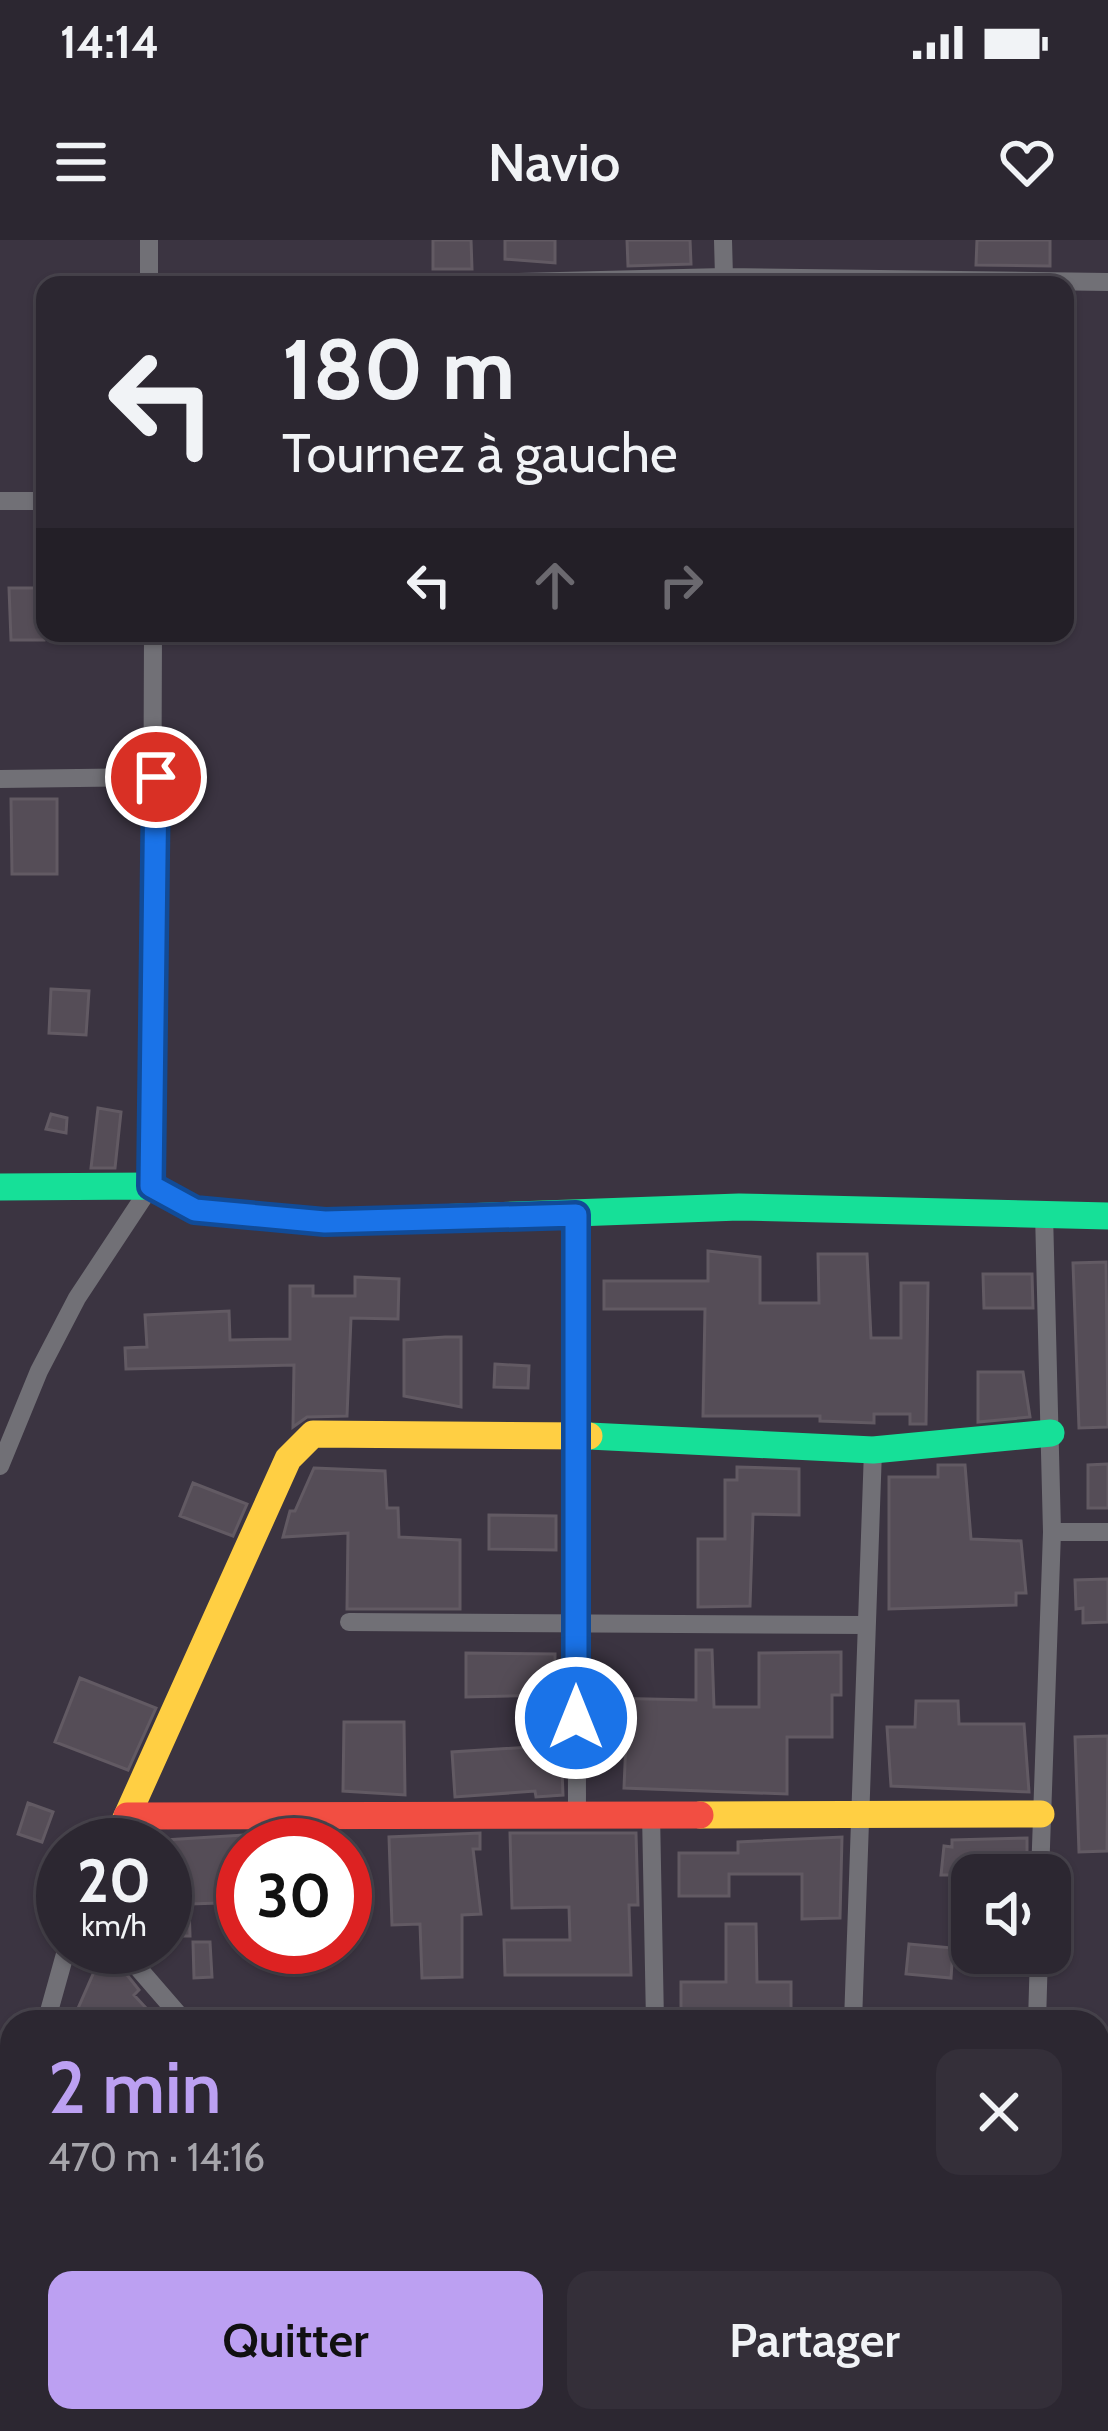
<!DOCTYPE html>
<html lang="fr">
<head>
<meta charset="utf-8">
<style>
  :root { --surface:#2c2731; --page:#342f39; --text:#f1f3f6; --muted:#a6a5ab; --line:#48444d; --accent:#bca0f2 }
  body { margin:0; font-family:Cabin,sans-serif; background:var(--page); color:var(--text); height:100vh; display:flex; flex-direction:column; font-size:45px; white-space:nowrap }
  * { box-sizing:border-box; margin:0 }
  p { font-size:39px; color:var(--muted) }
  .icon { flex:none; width:66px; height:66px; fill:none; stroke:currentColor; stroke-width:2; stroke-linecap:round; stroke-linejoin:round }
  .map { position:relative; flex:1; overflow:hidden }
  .side { position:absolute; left:0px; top:1770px; width:1110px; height:423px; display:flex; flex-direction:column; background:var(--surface); border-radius:36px 36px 0 0; box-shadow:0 3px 9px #0004,0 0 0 3px var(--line) }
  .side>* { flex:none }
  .banner { position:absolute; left:36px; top:36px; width:1038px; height:366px; border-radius:24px; box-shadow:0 3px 9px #0004,0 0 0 3px var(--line); background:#2c2731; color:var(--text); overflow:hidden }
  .fabs { position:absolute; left:951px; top:1614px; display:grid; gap:24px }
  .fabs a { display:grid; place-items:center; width:120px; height:120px; border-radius:24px; background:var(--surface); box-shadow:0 3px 9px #0004,0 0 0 3px var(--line); font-size:60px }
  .speed { position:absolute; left:36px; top:1578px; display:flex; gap:24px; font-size:60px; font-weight:700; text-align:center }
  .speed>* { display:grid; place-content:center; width:156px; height:156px; border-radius:50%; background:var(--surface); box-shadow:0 3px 9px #0004,0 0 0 3px var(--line); line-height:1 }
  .speed small { font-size:30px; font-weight:400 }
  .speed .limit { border:18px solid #d22; background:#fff; color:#111 }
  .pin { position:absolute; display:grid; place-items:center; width:102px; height:102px; color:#fff; margin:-51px; border:6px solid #fff; border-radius:50%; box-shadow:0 3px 12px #0007 }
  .me { position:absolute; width:132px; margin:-66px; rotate:0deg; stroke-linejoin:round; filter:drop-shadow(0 0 9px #0008) }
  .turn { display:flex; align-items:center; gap:42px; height:252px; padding:0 48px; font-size:54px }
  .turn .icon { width:156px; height:156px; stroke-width:2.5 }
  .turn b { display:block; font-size:84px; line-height:102px }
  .lanes { display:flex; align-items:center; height:114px; padding:0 48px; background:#0003; justify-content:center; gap:60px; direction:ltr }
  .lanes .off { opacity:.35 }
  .round { display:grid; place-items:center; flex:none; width:126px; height:126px; border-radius:24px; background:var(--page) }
  .overview { display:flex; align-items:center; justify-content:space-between; height:204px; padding:0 48px }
  h1 { font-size:72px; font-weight:600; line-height:90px; color:var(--accent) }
  .primary-button { display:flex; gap:24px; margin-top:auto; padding:24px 48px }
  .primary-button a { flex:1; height:138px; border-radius:24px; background:var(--accent); color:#111; font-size:48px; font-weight:600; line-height:138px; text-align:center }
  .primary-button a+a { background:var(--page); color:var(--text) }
  .status { display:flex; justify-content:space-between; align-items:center; height:84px; padding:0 60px; background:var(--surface); direction:ltr }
  .status svg { height:33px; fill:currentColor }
  header { display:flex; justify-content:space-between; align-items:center; height:156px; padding:0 48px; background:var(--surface); font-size:54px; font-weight:600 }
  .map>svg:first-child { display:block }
  .building { fill:#554d57; stroke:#625a63; stroke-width:3 }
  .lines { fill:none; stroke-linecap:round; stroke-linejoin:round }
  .path { stroke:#6e6c72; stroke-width:3; stroke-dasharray:9 6; stroke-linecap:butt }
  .street { stroke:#717076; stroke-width:18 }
  .fast { stroke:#16e098; stroke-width:27 }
  .slow { stroke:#ffcf43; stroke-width:27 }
  .jam { stroke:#f24e42; stroke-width:27 }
  .route-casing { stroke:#114b97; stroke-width:30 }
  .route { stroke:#1a73e8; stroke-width:21 }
</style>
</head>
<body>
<div class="status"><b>14:14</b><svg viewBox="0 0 49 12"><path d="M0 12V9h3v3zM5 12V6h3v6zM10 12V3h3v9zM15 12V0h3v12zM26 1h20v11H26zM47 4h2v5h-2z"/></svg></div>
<header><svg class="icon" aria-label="menu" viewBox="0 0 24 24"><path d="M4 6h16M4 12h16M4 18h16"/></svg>Navio<svg class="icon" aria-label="heart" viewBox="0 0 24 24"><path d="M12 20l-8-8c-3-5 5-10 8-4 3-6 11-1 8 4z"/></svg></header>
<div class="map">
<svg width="1108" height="2191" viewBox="0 0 1108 2191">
  <rect width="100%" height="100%" fill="#3b3441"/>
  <path class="building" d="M433,0h38l1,29h-39z
    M505,0h50v23l-50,-4z
    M627,0h63l1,24 -63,2z
    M977,0h73v26l-74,-1z
    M9,348h36l-1,52h-33z
    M11,559h46v75h-45z
    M51,749l38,2 -3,44 -37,-2z
    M98,868l23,4 -6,56h-24z
    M51,874l16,4 -1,15 -20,-4z
    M708,1011l52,6v46h59l-1,-49h49l4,84h30v-55h27l-2,141h-16v-10h-36v9l-54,-2v-5h-117l2,-107h-101v-28h104z
    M1106,1022l2,165 -29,1 -6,-165z
    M983,1034h49l1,34h-49z
    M355,1037l44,2 -1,40 -47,-1 -4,98 -40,1 -14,10 1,-62 -168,4 -1,-21 22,-1 -2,-32 84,-4 1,29 60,-1v-53h23v10h42z
    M445,1097h16v70l-57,-11v-56z
    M495,1124l34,2 -1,22 -34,-1z
    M978,1132h45l7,45 -52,5z
    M1108,1224v44h-20v-43z
    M938,1225h27l6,74 50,2 5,52h-10v12l-127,4v-132h49z
    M737,1227l62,2v46l-46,-1 -3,92 -52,1v-68h27v-59h12z
    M314,1228l71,3 2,37h11l1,29 61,3v69h-113l1,-76 -65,4 7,-26h5z
    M193,1243l54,21 -14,32 -53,-20z
    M489,1275l67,1v34l-67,-1z
    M1108,1339v43l-25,1v-15l-7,1 -1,-29z
    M696,1410h16l2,57h45v-54l82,-1v43h-9v42h-45v57l-163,-6 2,-48h-24v-42l94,2z
    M466,1413l89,1v41l-89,2z
    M80,1438l76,30 -28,62 -73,-28z
    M916,1461h42l1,23h65l5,68 -138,-6 -4,-59h28z
    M344,1482h60l1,73 -62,-4z
    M1108,1496l-1,115 -28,1 -4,-115z
    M561,1505l2,50 -27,2 -1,-6 -80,6 -3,-45z
    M28,1563l25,9 -11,30 -24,-8z
    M480,1593v16h-7l8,65 -19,1v62l-40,1 -2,-54 -28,1 -3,-88z
    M510,1593h126l2,72h-9l2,70h-126l-1,-35h66l-1,-33 -57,1z
    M243,1595v100h-13l-1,-29 -9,-3 -31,1 1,32h-18l-1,-12h-6v-84z
    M842,1597l-2,81 -38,1v-45h-73v22h-50v-43h59v-11z
    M1027,1598v37h-86l3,-29 8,1v-7z
    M726,1684h30l1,58h34v40h-110v-40h45z
    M193,1702h17l2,35 -18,1z
    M909,1704l44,4 -2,30 -45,-4z
    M105,1707l34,43 -5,5 25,27h-87z"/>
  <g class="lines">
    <path class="path" d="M380,2191l1,-10"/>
    <path class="street" d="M149,0v45
      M723,0l1,37
      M394,45l330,-8 384,5
      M0,261h45
      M0,539l156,-2
      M576,975l1,598
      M0,1226l39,-95 38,-73 74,-112 2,-553
      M1052,1292h56
      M349,1382l516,3
      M651,1573l4,209
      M1040,1635l12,-343 -8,-319
      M120,1707l65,75
      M48,1775l19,-68
      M853,1782l20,-572
      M1037,1782l2,-69
      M1098,1846l10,-3
      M0,1911l12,-9
      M1098,2029l10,-4
      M408,2181l22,10
      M724,2181l4,10
      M69,2191l10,-10
      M663,2191l40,-10"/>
    <path class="fast" d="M0,947l151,-1 44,24 130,12 414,-15 369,9
      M589,1196l284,14 178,-17"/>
    <path class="slow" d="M700,1575l341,-1
      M114,1605l174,-386 25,-25 276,2"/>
    <path class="jam" d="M127,1576l573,-1"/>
  </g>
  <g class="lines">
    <defs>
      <path id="route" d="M156,537l-5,409 44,24 130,12 251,-7v503"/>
    </defs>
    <use href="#route" class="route-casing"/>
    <use href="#route" class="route"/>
  </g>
</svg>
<div class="fabs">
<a><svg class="icon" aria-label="sound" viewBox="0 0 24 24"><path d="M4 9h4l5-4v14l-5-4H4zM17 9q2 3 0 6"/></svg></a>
</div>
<div class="speed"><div>20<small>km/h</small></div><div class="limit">30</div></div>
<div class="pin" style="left:156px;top:537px;background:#d93025"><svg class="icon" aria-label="arrive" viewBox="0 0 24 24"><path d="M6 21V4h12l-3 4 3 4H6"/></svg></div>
<svg class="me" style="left:576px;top:1478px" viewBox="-20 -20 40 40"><circle r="17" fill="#1a73e8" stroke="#fff" stroke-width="3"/><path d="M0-11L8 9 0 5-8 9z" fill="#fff"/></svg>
<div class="banner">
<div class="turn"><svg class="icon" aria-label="left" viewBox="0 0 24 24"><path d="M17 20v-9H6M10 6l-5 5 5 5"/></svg><div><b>180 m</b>Tournez à gauche</div></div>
<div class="lanes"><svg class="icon" aria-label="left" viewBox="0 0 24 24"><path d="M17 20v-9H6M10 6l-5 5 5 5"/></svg><svg class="icon off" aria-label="ahead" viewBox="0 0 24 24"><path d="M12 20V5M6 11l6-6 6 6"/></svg><svg class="icon off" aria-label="right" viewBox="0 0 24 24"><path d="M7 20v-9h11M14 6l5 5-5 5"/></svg></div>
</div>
<section class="side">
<div class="overview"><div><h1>2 min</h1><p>470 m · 14:16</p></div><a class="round"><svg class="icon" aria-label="close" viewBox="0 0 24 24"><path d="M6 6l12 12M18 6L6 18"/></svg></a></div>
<div class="primary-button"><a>Quitter</a><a>Partager</a></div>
</section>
</div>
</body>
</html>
